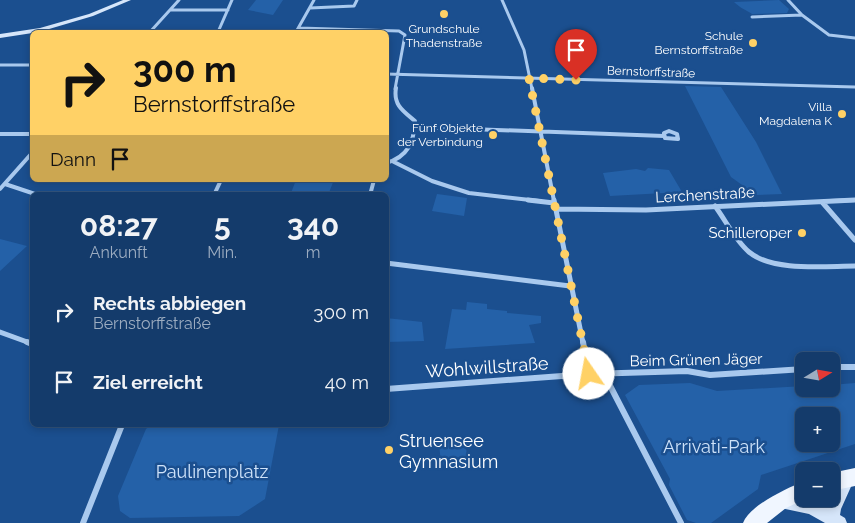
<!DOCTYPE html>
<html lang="de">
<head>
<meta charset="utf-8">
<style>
  :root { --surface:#143b6b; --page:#1d4271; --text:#f1f3f6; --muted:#9dadc1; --line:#33557e }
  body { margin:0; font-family:Raleway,sans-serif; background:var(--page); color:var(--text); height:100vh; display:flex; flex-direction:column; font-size:19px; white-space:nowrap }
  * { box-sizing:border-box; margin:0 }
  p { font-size:16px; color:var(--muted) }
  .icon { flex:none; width:28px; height:28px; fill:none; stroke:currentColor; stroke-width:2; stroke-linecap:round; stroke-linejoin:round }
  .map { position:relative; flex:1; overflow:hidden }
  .details { position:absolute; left:30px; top:192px; width:359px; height:235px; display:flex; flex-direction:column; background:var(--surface); border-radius:8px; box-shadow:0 2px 8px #0003,0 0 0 1px var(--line) }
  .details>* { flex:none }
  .top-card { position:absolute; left:30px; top:30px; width:359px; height:152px; border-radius:8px; box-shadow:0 2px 8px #0003,0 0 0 1px var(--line); background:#ffd166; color:#111; overflow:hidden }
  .needle { width:32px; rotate:79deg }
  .buttons { position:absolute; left:795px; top:352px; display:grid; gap:10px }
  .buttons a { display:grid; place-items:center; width:45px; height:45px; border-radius:8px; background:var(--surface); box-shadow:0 2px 8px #0003,0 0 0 1px var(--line); font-size:25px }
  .pin { position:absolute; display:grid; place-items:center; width:42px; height:42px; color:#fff; margin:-51px -21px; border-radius:50% 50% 50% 0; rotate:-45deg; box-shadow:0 0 5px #0007 }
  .pin .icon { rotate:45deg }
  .me { position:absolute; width:55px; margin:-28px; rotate:348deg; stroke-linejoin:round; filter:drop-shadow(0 0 4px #0008) }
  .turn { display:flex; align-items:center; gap:18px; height:105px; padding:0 20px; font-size:22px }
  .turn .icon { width:65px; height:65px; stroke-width:2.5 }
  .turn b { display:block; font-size:35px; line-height:42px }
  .then { display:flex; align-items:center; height:48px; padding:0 20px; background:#0003; gap:10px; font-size:19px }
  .eta { display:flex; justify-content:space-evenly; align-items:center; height:85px; text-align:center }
  .eta b { font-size:30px; font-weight:700; line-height:35px }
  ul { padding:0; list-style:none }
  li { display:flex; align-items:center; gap:15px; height:70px; padding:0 20px }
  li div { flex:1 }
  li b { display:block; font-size:19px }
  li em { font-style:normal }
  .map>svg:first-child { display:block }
  .green { fill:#2461a8; fill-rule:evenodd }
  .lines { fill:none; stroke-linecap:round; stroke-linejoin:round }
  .minor-far3 { stroke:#a9c9ee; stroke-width:3 }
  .minor-far2 { stroke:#a9c9ee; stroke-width:4 }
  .minor-far1 { stroke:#a9c9ee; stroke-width:5 }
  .minor { stroke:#a9c9ee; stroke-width:6 }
  .secondary { fill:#d6e6fa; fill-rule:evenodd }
  .primary { fill:#f0f6ff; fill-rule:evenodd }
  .route { stroke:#ffd166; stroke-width:9; stroke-dasharray:0 16.2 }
  .poi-dot { fill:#ffd166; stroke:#1b4f8f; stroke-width:2 }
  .labels { text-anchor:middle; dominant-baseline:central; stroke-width:5; stroke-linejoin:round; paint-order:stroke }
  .far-poi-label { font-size:12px; fill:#fff; stroke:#1b4f8f; text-anchor:end }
  .far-street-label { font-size:12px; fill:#fff; stroke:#1b4f8f }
  .street-label { font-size:15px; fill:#fff; stroke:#1b4f8f }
  .poi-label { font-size:15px; fill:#fff; stroke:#1b4f8f; text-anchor:end }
  .near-street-label { font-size:18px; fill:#fff; stroke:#1b4f8f }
  .near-poi-label { font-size:18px; fill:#fff; stroke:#1b4f8f; text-anchor:start }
  .near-park-label { font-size:18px; fill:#cfe3fa; stroke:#1b4f8f }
</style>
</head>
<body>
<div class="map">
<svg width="855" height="523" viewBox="0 0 855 523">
  <rect width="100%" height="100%" fill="#1b4f8f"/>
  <path class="green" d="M256,0h27l-10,15 -25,-5z
    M779,0l10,9 -2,4 -35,1c-6,-4 -12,-6 -18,-12z
    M685,86l36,1 35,55 26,52 -26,1 -25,-18z
    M648,168l21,2 13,22 -72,4 -7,-23 33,-4 9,2z
    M296,180h38l-6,15h-44l7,-2z
    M437,194l30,4 -3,18 -32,-5z
    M0,239l27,7 -27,25z
    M467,302l20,2v5l20,2v2l34,3v7l-12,2 6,18 -90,6 7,-40 14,1z
    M386,318l36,4 2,19 -38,1z
    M690,383l27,8 87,-5v3h27v-4l24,-2v61l-94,31 -3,14 -47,34h-15l-9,-3 -18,-35 1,-6 -45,-84 14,-10zM804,416h27v28h-27z
    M151,425h128l-14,74 -26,17 -109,2 -10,-7 -2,-15 28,-67z
    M465,440l3,23 -27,2 -2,-23z"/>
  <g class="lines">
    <path class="minor-far3" d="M502,0l22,50 8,39
      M310,8l44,-2 3,-6
      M170,10h58
      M802,15l27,20 26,3
      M752,17l50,-2 -14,-15
      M299,28l100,3 6,4 -10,54
      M150,32l29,-32
      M218,32l14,-32
      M296,32l18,-32
      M0,65h32
      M386,74l469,13"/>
    <path class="minor-far2" d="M532,88l22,113
      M415,127l249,9
      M669,131l8,3 1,5 -13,-1 -1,-5z
      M0,134h32
      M394,162l38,19 37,12 70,8
      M386,163c22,-6 28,-21 29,-42 -12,-10 -22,-16 -19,-33
      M5,184l33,11
      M0,189l32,-36
      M214,195l7,-15
      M370,195l4,-15
      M830,201l25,-1"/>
    <path class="minor-far1" d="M528,200l26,3
      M554,200l29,143
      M822,202l33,38
      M715,206c11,15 20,34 34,46 24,20 76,14 106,14
      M556,209l90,1 209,-10
      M386,263l184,23
      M0,332l30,11"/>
    <path class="minor" d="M27,342l5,2
      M583,342l6,32
      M831,367h24
      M604,374l77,149
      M386,389l203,-15 98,-3 23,4 94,-6
      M83,523l39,-98"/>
    <path class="secondary" d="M123,0h8l-38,16 -54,16 -39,6v-4l40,-6 49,-14z
      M847,473l5,2 2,5 -13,29 -1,6 5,3 2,5h-22l-16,-9 -33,-7 -2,-5 2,-5c13,-6 39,4 51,11l15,-33z"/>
    <path class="primary" d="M855,468v18l-24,5v-18z
      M804,481l1,18 -19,9 -19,15h-24c7,-18 43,-34 61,-42z"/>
  </g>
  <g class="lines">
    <path class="route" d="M576,80l-47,-2 60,296"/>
  </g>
  <g class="poi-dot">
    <circle cx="444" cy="14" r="5"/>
    <circle cx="753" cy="43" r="5"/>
    <circle cx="842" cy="114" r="5"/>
    <circle cx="493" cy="135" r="5"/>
    <circle cx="802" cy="233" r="5"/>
    <circle cx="389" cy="450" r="5"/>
  </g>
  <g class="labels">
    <g class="far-poi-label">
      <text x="444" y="29" text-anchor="middle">Grundschule<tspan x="444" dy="14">Thadenstraße</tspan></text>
      <text x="743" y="36">Schule<tspan x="743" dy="14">Bernstorffstraße</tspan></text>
      <text x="832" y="107">Villa<tspan x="832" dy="14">Magdalena K</tspan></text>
      <text x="483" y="128">Fünf Objekte<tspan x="483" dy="14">der Verbindung</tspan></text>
    </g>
    <g class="far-street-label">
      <text transform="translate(651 72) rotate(2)">Bernstorffstraße</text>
    </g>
    <g class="street-label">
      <text transform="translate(705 195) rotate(-3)">Lerchenstraße</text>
      <text transform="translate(696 360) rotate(-1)">Beim Grünen Jäger</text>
    </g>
    <g class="poi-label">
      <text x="792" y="233">Schilleroper</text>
    </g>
    <g class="near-street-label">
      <text transform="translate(487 367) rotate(-4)">Wohlwillstraße</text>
    </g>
    <g class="near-poi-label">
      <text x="399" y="440">Struensee<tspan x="399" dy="21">Gymnasium</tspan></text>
    </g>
    <g class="near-park-label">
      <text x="714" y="446">Arrivati-Park</text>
      <text x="212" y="471">Paulinenplatz</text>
    </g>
  </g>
</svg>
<div class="buttons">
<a><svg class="needle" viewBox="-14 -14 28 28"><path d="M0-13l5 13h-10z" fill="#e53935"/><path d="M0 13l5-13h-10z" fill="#9dadc1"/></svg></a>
<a>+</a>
<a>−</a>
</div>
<div class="pin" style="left:576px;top:80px;background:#d93025"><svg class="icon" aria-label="arrive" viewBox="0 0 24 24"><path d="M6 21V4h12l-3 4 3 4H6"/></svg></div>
<svg class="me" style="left:589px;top:374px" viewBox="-20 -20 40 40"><circle r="19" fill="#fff"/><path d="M0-13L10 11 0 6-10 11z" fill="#ffd166"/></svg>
<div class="top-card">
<div class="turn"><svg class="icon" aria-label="right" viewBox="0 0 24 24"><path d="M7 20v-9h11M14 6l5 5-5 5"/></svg><div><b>300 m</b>Bernstorffstraße</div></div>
<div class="then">Dann<svg class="icon" aria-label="arrive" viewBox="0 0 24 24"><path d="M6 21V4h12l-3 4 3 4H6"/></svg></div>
</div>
<section class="details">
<div class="eta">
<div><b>08:27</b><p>Ankunft</p></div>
<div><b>5</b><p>Min.</p></div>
<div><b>340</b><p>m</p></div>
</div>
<ul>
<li><svg class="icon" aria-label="right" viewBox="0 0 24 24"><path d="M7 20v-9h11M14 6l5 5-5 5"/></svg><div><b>Rechts abbiegen</b><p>Bernstorffstraße</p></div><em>300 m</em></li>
<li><svg class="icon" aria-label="arrive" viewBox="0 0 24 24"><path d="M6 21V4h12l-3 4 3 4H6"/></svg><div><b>Ziel erreicht</b></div><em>40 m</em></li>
</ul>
</section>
</div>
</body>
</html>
